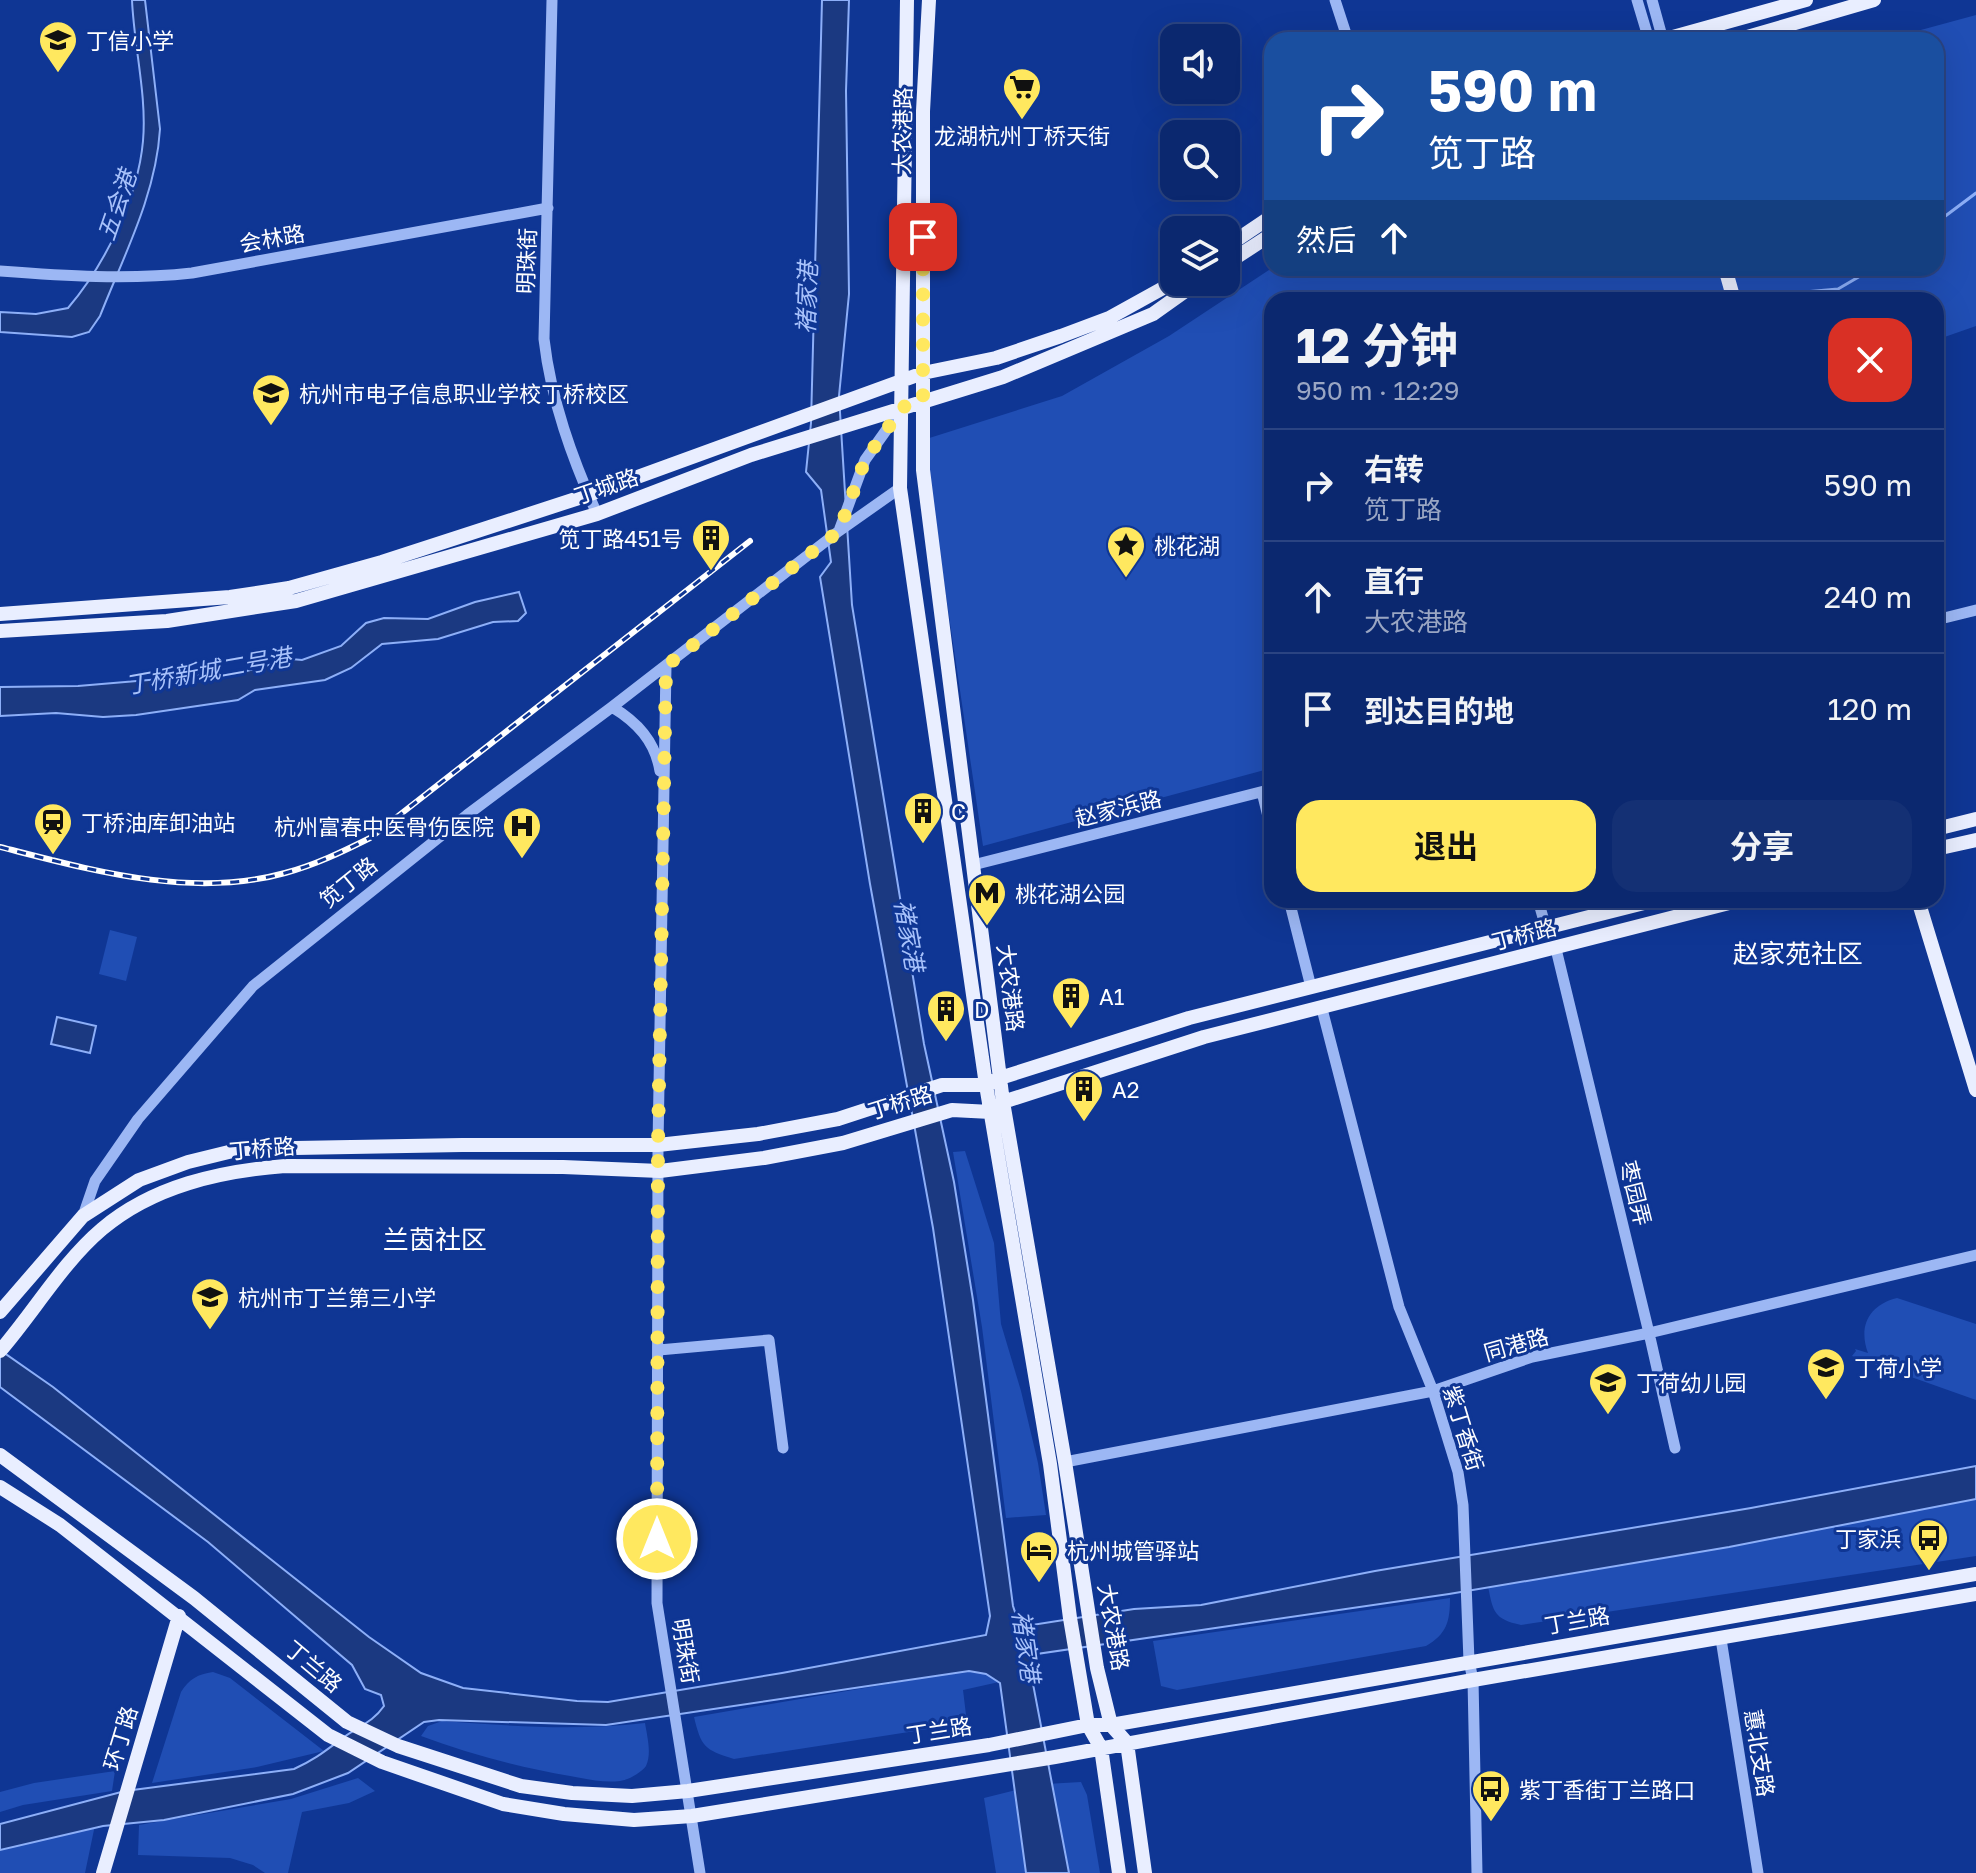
<!DOCTYPE html>
<html lang="zh">
<head>
<meta charset="utf-8">
<style>
  :root { --surface:#0b286f; --page:#143074; --text:#f1f3f6; --muted:#9aa6c3; --line:#2b4482; --accent:#ffe85f }
  body { margin:0; font-family:"Golos Text","Noto Sans SC",sans-serif; background:var(--page); color:var(--text); height:100vh; display:flex; flex-direction:column; font-size:30px; white-space:nowrap }
  * { box-sizing:border-box; margin:0 }
  p { font-size:26px; color:var(--muted) }
  .icon { flex:none; width:44px; height:44px; fill:none; stroke:currentColor; stroke-width:2; stroke-linecap:round; stroke-linejoin:round }
  .map { position:relative; flex:1; overflow:hidden }
  .details { position:absolute; left:1264px; top:292px; width:680px; height:616px; display:flex; flex-direction:column; background:var(--surface); border-radius:24px; box-shadow:0 8px 32px #0002,0 0 0 2px var(--line) }
  .details>* { flex:none }
  .top-card { position:absolute; left:1264px; top:32px; width:680px; height:244px; border-radius:24px; box-shadow:0 8px 32px #0002,0 0 0 2px var(--line); background:#1a4fa0; color:#fff; overflow:hidden }
  .fabs { position:absolute; left:1160px; top:24px; display:grid; gap:16px }
  .fabs a { display:grid; place-items:center; width:80px; height:80px; border-radius:16px; background:var(--surface); box-shadow:0 8px 32px #0002,0 0 0 2px var(--line); font-size:40px }
  .pin { position:absolute; display:grid; place-items:center; width:68px; height:68px; color:#fff; margin:-34px; border-radius:16px; box-shadow:0 4px 12px #0006 }
  .me { position:absolute; width:88px; margin:-44px; rotate:0deg; stroke-linejoin:round; filter:drop-shadow(0 0 6px #0008) }
  .turn { display:flex; align-items:center; gap:28px; height:168px; padding:0 32px; font-size:36px }
  .turn .icon { width:104px; height:104px; stroke-width:2.5 }
  .turn b { display:block; font-size:56px; line-height:68px }
  .then { display:flex; align-items:center; height:76px; padding:0 32px; background:#0003; gap:16px; font-size:30px }
  .round { display:grid; place-items:center; flex:none; width:84px; height:84px; border-radius:24px; background:var(--page) }
  .summary { display:flex; align-items:center; justify-content:space-between; height:136px; padding:0 32px }
  h1 { font-size:48px; font-weight:700; line-height:60px }
  .primary-button { display:flex; gap:16px; margin-top:auto; padding:16px 32px }
  .primary-button a { flex:1; height:92px; border-radius:24px; background:var(--accent); color:#111; font-size:32px; font-weight:700; line-height:92px; text-align:center }
  .primary-button a+a { background:var(--page); color:var(--text) }
  ul { padding:0; list-style:none }
  li { display:flex; align-items:center; gap:24px; height:112px; padding:0 32px; border-top:2px solid var(--line) }
  li div { flex:1 }
  li b { display:block; font-size:30px }
  li em { font-style:normal }
  .map>svg:first-child { display:block }
  .green { fill:#204eb4 }
  .water { fill:#1b3981; stroke:#8daff8; stroke-width:2 }
  .lines { fill:none; stroke-linecap:round; stroke-linejoin:round }
  .stream { stroke:#8daff8; stroke-width:3 }
  .minor { stroke:#9cb7f4; stroke-width:11 }
  .major { stroke:#e9eeff; stroke-width:14 }
  .rail-casing { stroke:#fff; stroke-width:6 }
  .rail { stroke:#0f3694; stroke-width:3; stroke-dasharray:9; stroke-linecap:butt }
  .route { stroke:#ffe85f; stroke-width:14; stroke-dasharray:0 25.2 }
  .labels { text-anchor:middle; dominant-baseline:central; stroke-width:6; stroke-linejoin:round; paint-order:stroke }
  .poi-label { font-size:22px; fill:#fff; stroke:#0f3694; text-anchor:start }
  .street-label { font-size:22px; fill:#fff; stroke:#0f3694 }
  .water-label { font-size:24px; font-style:italic; fill:#a8c2fb; stroke:#0f3694 }
  .quarter-label { font-size:26px; fill:#fff; stroke:#0f3694 }
</style>
</head>
<body>
<div class="map">
<svg width="1976" height="1873" viewBox="0 0 1976 1873">
  <rect width="100%" height="100%" fill="#0f3694"/>
  <path class="green" d="M1976,15v311l-40,14v-40h-664v468l-289,78 -60,-406 139,-44 107,-60 103,-68h664v-228h-52z
    M110,930l27,7 -11,44 -27,-7z
    M965,1151l29,92 7,81 20,67 17,72 8,52 -40,3 -24,-191 -29,-175z
    M1897,1298l79,26v76l-124,-44 4,-5 -1,-2 13,4c-10,-27 1,-48 29,-55z
    M1976,1499v57l-455,69c-27,-6 -28,-13 -33,-39z
    M1450,1598c0,23 -3,36 -24,48l-249,44 -16,-4 -8,-45z
    M988,1667l11,15 -36,8 4,33 -233,36c-30,-9 -33,-13 -40,-42z
    M213,1672l17,6 94,73 -67,16 -105,16 29,-91c8,-13 17,-18 32,-20z
    M442,1721c72,5 131,10 203,2 2,13 7,30 1,43 -5,7 -18,14 -26,15 -17,2 -34,-2 -50,-5 -51,-9 -101,-22 -149,-40l7,-10z
    M115,1771l-3,20 -89,14 -23,7v-20l34,-9z
    M358,1778l17,13 -26,12 -47,9 -14,61h-23l-12,-8 -23,-7 -92,-3 1,-30 152,-26z
    M1081,1782l6,13 13,78h-38l-16,-89z
    M1020,1789l14,84h-38l-12,-75z
    M95,1825l-10,48h-85v-23z"/>
  <path class="water" d="M132,0h13l15,129c-4,66 -36,126 -60,187l-11,16 -17,5 -72,-5v-20l36,2 32,-6c36,-42 70,-110 75,-167 4,-46 -9,-94 -11,-141z
    M822,0h27l-3,91 3,203 -10,102 13,209 72,439 30,138 19,118 40,306 5,15 14,4 102,-16 67,-4 174,-34 376,-63 225,-42v33l-247,48 -280,47 -412,60 -4,10v20l36,189h-43l-26,-190 -14,-9 -17,-3 -363,54 -167,-5 -15,2 -76,51 -55,21 -129,26 -61,6 -103,24v-26l125,-33 169,-22c22,-10 31,-18 50,-32 15,-11 29,-15 40,-31l-3,-11 -16,-6 -13,-24 -144,-123 -208,-155v-37l53,37 316,250 52,36 42,15 114,13 31,1 174,-29 204,-38 4,-19 -57,-388 -63,-344 -50,-307 11,-15 -10,-72 -15,-18 5,-49z
    M519,592l7,21 -8,8 -25,1 -55,17 -56,5 -31,24 -26,12 -70,10 -17,10 -102,15 -33,2 -47,-4 -56,3v-29l78,-1 165,-14 48,-13 11,1 39,-14 25,-23 18,-5 44,1 47,-17z
    M57,1017l39,9 -6,27 -39,-9z"/>
  <g class="lines">
    <path class="stream" d="M1936,223l40,-30
      M1770,300l12,-6 56,-5 36,-21
      M1268,498l4,-3"/>
    <path class="minor" d="M552,0l-8,339c7,61 28,119 53,175
      M1335,0l13,40
      M1637,0l12,40
      M1652,0l11,40
      M0,271c65,5 128,9 192,2l356,-65
      M839,531l26,-71 37,-52
      M1936,620l40,-10
      M666,666l-8,479 -1,458 43,270
      M612,707c25,15 43,34 48,64
      M1262,792l10,41
      M973,865l299,-76
      M1289,900l22,87
      M1538,900l8,28
      M1556,949l93,384 26,115
      M1322,1009l77,298 34,84 25,81 5,33 6,156 4,19 4,193
      M83,1216l12,-35 43,-62 115,-133 214,-171 145,-108 227,-176 61,-43
      M659,1350l110,-10 14,108
      M1065,1462l368,-71 99,-34 117,-24 327,-78
      M1721,1639l37,234"/>
    <path class="major" d="M907,0l-7,488 86,597 64,379 20,154 18,107 13,23 18,125
      M929,0l-6,111v359l80,632 62,360 32,206 14,57 16,18 18,130
      M1662,40l144,-40
      M1737,40l137,-40
      M1226,247l46,-31
      M1226,264l46,-30
      M1725,268l9,32
      M0,614l230,-17 59,-9 93,-26 206,-67 335,-122 73,-15 65,-22 48,-18 65,-36
      M0,631l167,-10 129,-20 301,-87 154,-59 252,-78 150,-63 45,-32
      M1936,829l40,-10
      M1936,849l40,-9
      M1918,900l58,190
      M0,1312l83,-96 56,-36 49,-18 53,-13 221,-4h196l100,-11 80,-15 104,-34h44l14,-7 189,-60 467,-118
      M0,1351c34,-39 62,-88 102,-122 51,-43 118,-58 183,-63l278,1 97,4 104,-13 79,-15 109,-33 39,2 12,-10 201,-65 537,-137
      M0,1455l194,143 153,124 51,24 123,40 51,7 60,3 56,-5 301,-46 99,-20h23l865,-151
      M0,1487l60,38 268,210 54,27 121,42 61,10 70,6 58,-4 363,-59 418,-77 503,-86
      M103,1873l76,-257"/>
    <defs>
      <path id="rail" d="M0,847c91,23 191,52 285,26 30,-8 57,-21 85,-35l380,-297"/>
    </defs>
    <use href="#rail" class="rail-casing"/>
    <use href="#rail" class="rail"/>
  </g>
  <g class="lines">
    <path class="route" d="M657,1539l1,-394 8,-479 173,-135 26,-71 38,-53 20,-6v-164"/>
  </g>
  <defs>
    <symbol id="school-pin" viewBox="-11 -11 22 30"><path d="M0 17L-7.5 6A9.5 9.5 0 1 1 7.5 6Z" fill="#ffe85f" stroke="#0f3694"/><path d="M0-5L7-2L0 1L-7-2ZM-4 1L0 2.5L4 1V4Q0 6-4 4Z" fill="#111"/></symbol>
    <symbol id="supermarket-pin" viewBox="-11 -11 22 30"><path d="M0 17L-7.5 6A9.5 9.5 0 1 1 7.5 6Z" fill="#ffe85f" stroke="#0f3694"/><path d="M-6-5.5h2.5l.6 2H6L4.5 2H-2.5L-4.4-4H-6ZM-1.5 3.2a1.3 1.3 0 1 0 .1 0ZM3 3.2a1.3 1.3 0 1 0 .1 0Z" fill="#111"/></symbol>
    <symbol id="building-pin" viewBox="-11 -11 22 30"><path d="M0 17L-7.5 6A9.5 9.5 0 1 1 7.5 6Z" fill="#ffe85f" stroke="#0f3694"/><path d="M-4-6H4V6H1V3H-1V6H-4ZM-2.5-4.3h1.7v1.8h-1.7ZM.8-4.3h1.7v1.8H.8ZM-2.5-1h1.7V.8h-1.7ZM.8-1h1.7V.8H.8Z" fill="#111"/></symbol>
    <symbol id="sight-pin" viewBox="-11 -11 22 30"><path d="M0 17L-7.5 6A9.5 9.5 0 1 1 7.5 6Z" fill="#ffe85f" stroke="#0f3694"/><path d="M0-6L1.8-2.2L6-1.7L2.9 1.2L3.7 5.4L0 3.3L-3.7 5.4L-2.9 1.2L-6-1.7L-1.8-2.2Z" fill="#111"/></symbol>
    <symbol id="station-pin" viewBox="-11 -11 22 30"><path d="M0 17L-7.5 6A9.5 9.5 0 1 1 7.5 6Z" fill="#ffe85f" stroke="#0f3694"/><path d="M-3-6H3Q5-6 5-4V2Q5 4 3 4L4.5 6H3L1.5 4h-3L-3 6H-4.5L-3 4Q-5 4-5 2V-4Q-5-6-3-6ZM-3.5-4v3h7v-3ZM-3.5 1v1.5H-2V1ZM2 1v1.5H3.5V1Z" fill="#111"/></symbol>
    <symbol id="hospital-pin" viewBox="-11 -11 22 30"><path d="M0 17L-7.5 6A9.5 9.5 0 1 1 7.5 6Z" fill="#ffe85f" stroke="#0f3694"/><path d="M-5-5h3v3.5h4V-5h3V5h-3V1.5h-4V5h-3Z" fill="#111"/></symbol>
    <symbol id="metro-pin" viewBox="-11 -11 22 30"><path d="M0 17L-7.5 6A9.5 9.5 0 1 1 7.5 6Z" fill="#ffe85f" stroke="#0f3694"/><path d="M-5.5 5V-5H-3L0 0L3-5H5.5V5H3V-.5L0 4L-3-.5V5Z" fill="#111"/></symbol>
    <symbol id="bus-pin" viewBox="-11 -11 22 30"><path d="M0 17L-7.5 6A9.5 9.5 0 1 1 7.5 6Z" fill="#ffe85f" stroke="#0f3694"/><path d="M-5-6H5V4H4V6H2V4H-2V6H-4V4H-5ZM-3.5-4V0h7V-4ZM-3.5 1.2v1.5H-2V1.2ZM2 1.2v1.5H3.5V1.2Z" fill="#111"/></symbol>
    <symbol id="hotel-pin" viewBox="-11 -11 22 30"><path d="M0 17L-7.5 6A9.5 9.5 0 1 1 7.5 6Z" fill="#ffe85f" stroke="#0f3694"/><path d="M-6-4.5h1.5V1H6V5H4.5V3h-9V5H-6ZM-4 0a1.8 1.8 0 1 1 3.6 0ZM.5 0V-2.5h3Q6-2.5 6 0Z" fill="#111"/></symbol>
  </defs>
  <g fill-rule="evenodd">
    <use href="#school-pin" x="36" y="18" width="44" height="60"/>
    <use href="#supermarket-pin" x="1000" y="65" width="44" height="60"/>
    <use href="#school-pin" x="249" y="371" width="44" height="60"/>
    <use href="#building-pin" x="689" y="516" width="44" height="60"/>
    <use href="#sight-pin" x="1104" y="523" width="44" height="60"/>
    <use href="#building-pin" x="901" y="789" width="44" height="60"/>
    <use href="#station-pin" x="31" y="800" width="44" height="60"/>
    <use href="#hospital-pin" x="500" y="804" width="44" height="60"/>
    <use href="#metro-pin" x="965" y="871" width="44" height="60"/>
    <use href="#building-pin" x="1049" y="974" width="44" height="60"/>
    <use href="#building-pin" x="924" y="987" width="44" height="60"/>
    <use href="#building-pin" x="1062" y="1067" width="44" height="60"/>
    <use href="#school-pin" x="188" y="1275" width="44" height="60"/>
    <use href="#school-pin" x="1804" y="1345" width="44" height="60"/>
    <use href="#school-pin" x="1586" y="1360" width="44" height="60"/>
    <use href="#bus-pin" x="1907" y="1516" width="44" height="60"/>
    <use href="#hotel-pin" x="1017" y="1528" width="44" height="60"/>
    <use href="#bus-pin" x="1469" y="1767" width="44" height="60"/>
  </g>
  <g class="labels">
    <g class="poi-label">
      <text x="86" y="40">丁信小学</text>
      <text x="1022" y="135" text-anchor="middle">龙湖杭州丁桥天街</text>
      <text x="299" y="393">杭州市电子信息职业学校丁桥校区</text>
      <text x="683" y="538" text-anchor="end">笕丁路451号</text>
      <text x="1154" y="545">桃花湖</text>
      <text x="951" y="811">C</text>
      <text x="81" y="822">丁桥油库卸油站</text>
      <text x="494" y="826" text-anchor="end">杭州富春中医骨伤医院</text>
      <text x="1015" y="893">桃花湖公园</text>
      <text x="1099" y="996">A1</text>
      <text x="974" y="1009">D</text>
      <text x="1112" y="1089">A2</text>
      <text x="238" y="1297">杭州市丁兰第三小学</text>
      <text x="1854" y="1367">丁荷小学</text>
      <text x="1636" y="1382">丁荷幼儿园</text>
      <text x="1901" y="1538" text-anchor="end">丁家浜</text>
      <text x="1067" y="1550">杭州城管驿站</text>
      <text x="1519" y="1789">紫丁香街丁兰路口</text>
    </g>
    <g class="street-label">
      <text transform="translate(902 131) rotate(-89)">大农港路</text>
      <text transform="translate(272 238) rotate(-10)">会林路</text>
      <text transform="translate(526 261) rotate(-88)">明珠街</text>
      <text transform="translate(606 486) rotate(-19)">丁城路</text>
      <text transform="translate(1118 808) rotate(-14)">赵家浜路</text>
      <text transform="translate(348 882) rotate(-39)">笕丁路</text>
      <text transform="translate(1524 934) rotate(-14)">丁桥路</text>
      <text transform="translate(1011 988) rotate(83)">大农港路</text>
      <text transform="translate(900 1102) rotate(-17)">丁桥路</text>
      <text transform="translate(262 1148) rotate(-5)">丁桥路</text>
      <text transform="translate(1636 1193) rotate(76)">枣园弄</text>
      <text transform="translate(1516 1344) rotate(-16)">同港路</text>
      <text transform="translate(1464 1428) rotate(73)">紫丁香街</text>
      <text transform="translate(1577 1620) rotate(-10)">丁兰路</text>
      <text transform="translate(1114 1627) rotate(80)">大农港路</text>
      <text transform="translate(686 1651) rotate(80)">明珠街</text>
      <text transform="translate(314 1666) rotate(40)">丁兰路</text>
      <text transform="translate(939 1730) rotate(-9)">丁兰路</text>
      <text transform="translate(120 1738) rotate(-73)">环丁路</text>
      <text transform="translate(1760 1753) rotate(81)">蕙北支路</text>
    </g>
    <g class="water-label">
      <text transform="translate(116 205) rotate(-71)">五会港</text>
      <text transform="translate(806 298) rotate(-88)">褚家港</text>
      <text transform="translate(208 670) rotate(-10)">丁桥新城二号港</text>
      <text transform="translate(910 935) rotate(80)">褚家港</text>
      <text transform="translate(1027 1646) rotate(82)">褚家港</text>
    </g>
    <g class="quarter-label">
      <text x="1798" y="953">赵家苑社区</text>
      <text x="435" y="1239">兰茵社区</text>
    </g>
  </g>
</svg>
<div class="fabs">
<a><svg class="icon" aria-label="sound" viewBox="0 0 24 24"><path d="M4 9h4l5-4v14l-5-4H4zM17 9q2 3 0 6"/></svg></a>
<a><svg class="icon" aria-label="search" viewBox="0 0 24 24"><circle cx="10" cy="10" r="6"/><path d="M15 15l6 6"/></svg></a>
<a><svg class="icon" aria-label="layers" viewBox="0 0 24 24"><path d="M12 4l9 5-9 5-9-5zM3 14l9 5 9-5"/></svg></a>
</div>
<div class="pin" style="left:923px;top:237px;background:#d93025"><svg class="icon" aria-label="arrive" viewBox="0 0 24 24"><path d="M6 21V4h12l-3 4 3 4H6"/></svg></div>
<svg class="me" style="left:657px;top:1539px" viewBox="-20 -20 40 40"><circle r="17" fill="#ffe85f" stroke="#fff" stroke-width="3"/><path d="M0-11L8 9 0 5-8 9z" fill="#fff"/></svg>
<div class="top-card">
<div class="turn"><svg class="icon" aria-label="right" viewBox="0 0 24 24"><path d="M7 20v-9h11M14 6l5 5-5 5"/></svg><div><b>590 m</b>笕丁路</div></div>
<div class="then">然后<svg class="icon" aria-label="ahead" viewBox="0 0 24 24"><path d="M12 20V5M6 11l6-6 6 6"/></svg></div>
</div>
<section class="details">
<div class="summary"><div><h1>12 分钟</h1><p>950 m · 12:29</p></div><a class="round" style="background:#d93025;color:#fff"><svg class="icon" aria-label="close" viewBox="0 0 24 24"><path d="M6 6l12 12M18 6L6 18"/></svg></a></div>
<ul>
<li><svg class="icon" aria-label="right" viewBox="0 0 24 24"><path d="M7 20v-9h11M14 6l5 5-5 5"/></svg><div><b>右转</b><p>笕丁路</p></div><em>590 m</em></li>
<li><svg class="icon" aria-label="ahead" viewBox="0 0 24 24"><path d="M12 20V5M6 11l6-6 6 6"/></svg><div><b>直行</b><p>大农港路</p></div><em>240 m</em></li>
<li><svg class="icon" aria-label="arrive" viewBox="0 0 24 24"><path d="M6 21V4h12l-3 4 3 4H6"/></svg><div><b>到达目的地</b></div><em>120 m</em></li>
</ul>
<div class="primary-button"><a>退出</a><a>分享</a></div>
</section>
</div>
</body>
</html>
